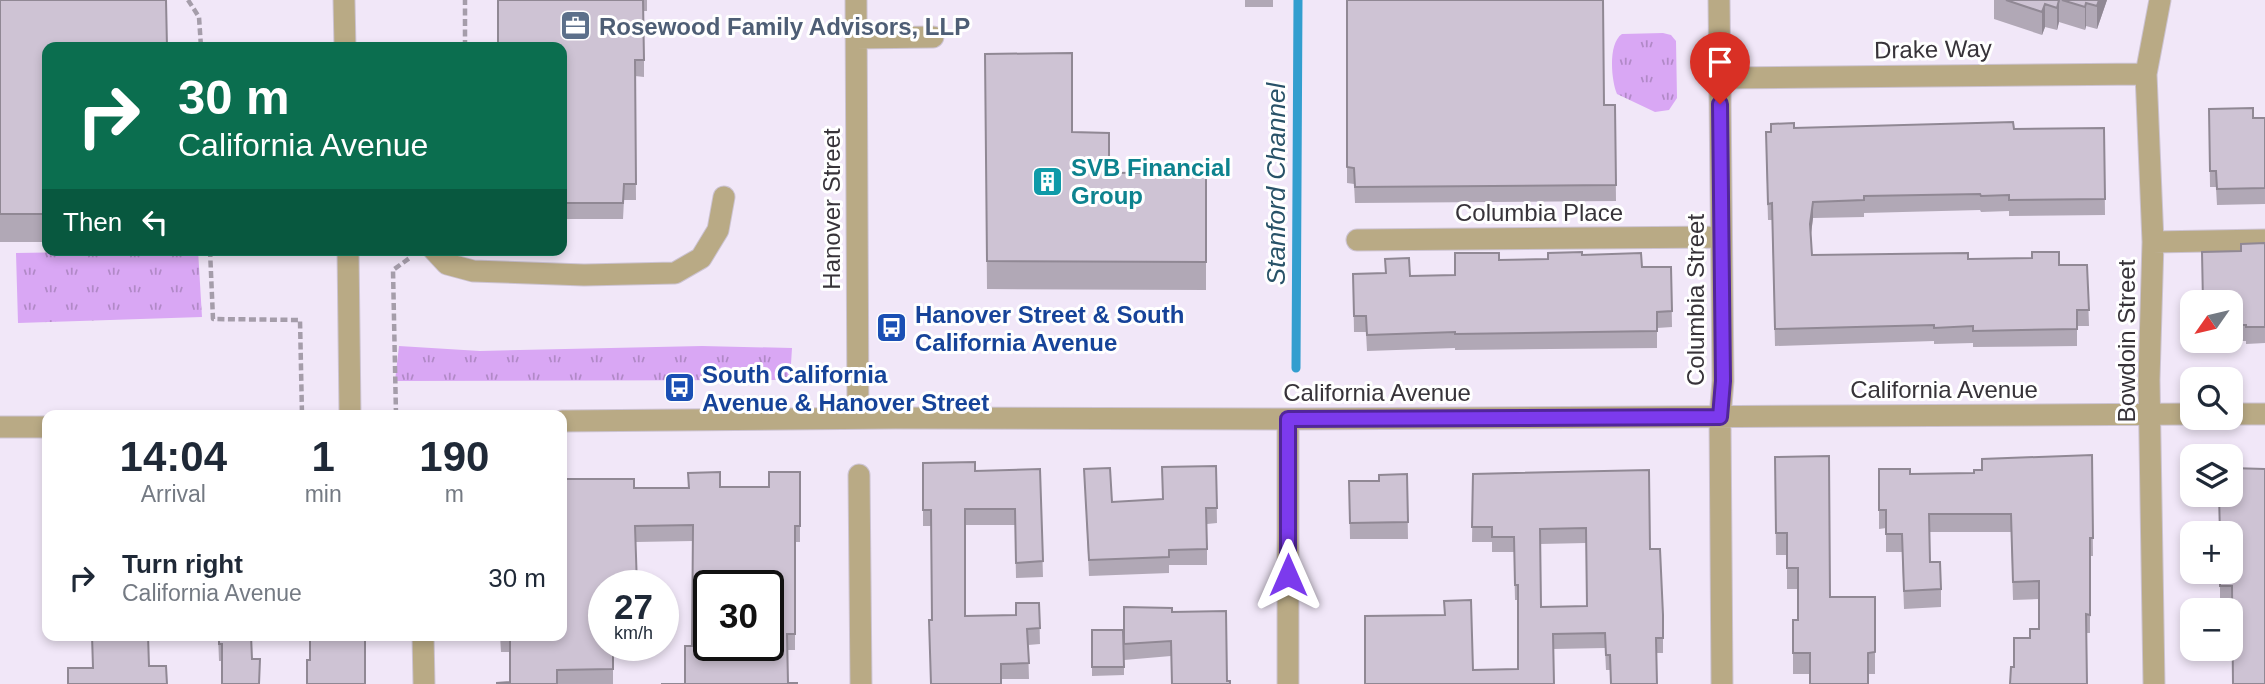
<!DOCTYPE html>
<html lang="en">
<head>
<meta charset="utf-8">
<style>
  :root { --surface:#fff; --page:#f6f6f7; --text:#1f2937; --muted:#747a83 }
  body { margin:0; font-family:Helvetica,sans-serif; background:var(--page); color:var(--text); height:100vh; display:flex; flex-direction:column; font-size:26px; white-space:nowrap }
  * { box-sizing:border-box; margin:0 }
  p { font-size:23px; color:var(--muted) }
  .icon { flex:none; width:38px; height:38px; fill:none; stroke:currentColor; stroke-width:2; stroke-linecap:round; stroke-linejoin:round }
  .map { position:relative; flex:1; overflow:hidden }
  .panel { position:absolute; left:42px; top:410px; width:525px; height:231px; display:flex; flex-direction:column; background:var(--surface); border-radius:14px; box-shadow:0 4px 10px #0003 }
  .panel>* { flex:none }
  .hud { position:absolute; left:42px; top:42px; width:525px; height:214px; border-radius:14px; box-shadow:0 4px 10px #0003; background:#0b6e4f; color:#fff; overflow:hidden }
  .needle { width:46px; rotate:236deg }
  .buttons { position:absolute; left:2180px; top:290px; display:grid; gap:14px }
  .buttons a { display:grid; place-items:center; width:63px; height:63px; border-radius:14px; background:var(--surface); box-shadow:0 4px 10px #0003; font-size:35px }
  .speed { position:absolute; left:588px; top:570px; display:flex; gap:14px; font-size:35px; font-weight:700; text-align:center }
  .speed>* { display:grid; place-content:center; width:91px; height:91px; border-radius:50%; background:var(--surface); box-shadow:0 4px 10px #0003; line-height:1 }
  .speed small { font-size:18px; font-weight:400 }
  .speed .limit { border:4px solid #111; border-radius:10px; background:#fff; color:#111 }
  .pin { position:absolute; display:grid; place-items:center; width:60px; height:60px; color:#fff; margin:-72px -30px; border-radius:50% 50% 50% 0; rotate:-45deg; box-shadow:0 0 7px #0007 }
  .pin .icon { rotate:45deg }
  .me { position:absolute; width:77px; margin:-38px; rotate:0deg; stroke-linejoin:round; filter:drop-shadow(0 0 5px #0008) }
  .turn { display:flex; align-items:center; gap:24px; height:147px; padding:0 21px; font-size:32px }
  .turn .icon { width:91px; height:91px; stroke-width:2.5 }
  .turn b { display:block; font-size:49px; line-height:60px }
  .then { display:flex; align-items:center; height:66px; padding:0 21px; background:#0003; gap:14px; font-size:26px }
  .eta { display:flex; justify-content:space-evenly; align-items:center; height:119px; text-align:center }
  .eta b { font-size:42px; font-weight:700; line-height:49px }
  ul { padding:0; list-style:none }
  li { display:flex; align-items:center; gap:21px; height:98px; padding:0 21px }
  li div { flex:1 }
  li b { display:block; font-size:26px }
  li em { font-style:normal }
  .map>svg:first-child { display:block }
  .grass { fill:url(#grass-tufts) }
  .lines { fill:none; stroke-linecap:round; stroke-linejoin:round }
  .stream { stroke:#339ecf; stroke-width:9 }
  .minor-casing { stroke:#ccc3d2; stroke-width:23 }
  .path { stroke:#a59daa; stroke-width:4.5; stroke-dasharray:7 3.5; stroke-linecap:butt }
  .minor { stroke:#b9aa85; stroke-width:21 }
  .wall { fill:#b1a8b6; fill-rule:evenodd }
  .shaded-wall { fill:#908894 }
  .building { fill:#cec3d4; stroke:#908894; stroke-width:2; fill-rule:evenodd }
  .route-casing { stroke:#51269a; stroke-width:18 }
  .route { stroke:#7c3aed; stroke-width:12 }
  .labels { text-anchor:middle; dominant-baseline:central; stroke-width:6; stroke-linejoin:round; paint-order:stroke }
  .service-label { font-size:24px; font-weight:bold; fill:#4e5e75; stroke:#fff; text-anchor:start }
  .street-label { font-size:24px; fill:#373339; stroke:#fff }
  .culture-label { font-size:24px; font-weight:bold; fill:#0d838f; stroke:#fff; text-anchor:start }
  .transit-label { font-size:24px; font-weight:bold; fill:#164399; stroke:#fff; text-anchor:start }
  .water-label { font-size:26px; font-style:italic; fill:#285268; stroke:#fff }
</style>
</head>
<body>
<div class="map">
<svg width="2265" height="684" viewBox="0 0 2265 684">
  <defs>
    <pattern id="grass-tufts" width="24" height="20" patternUnits="userSpaceOnUse" patternTransform="scale(1.75)"><rect width="24" height="20" fill="#d9a7f4"/><path d="M3 7l-1-3M5 7V3M7 7l1-3M15 17l-1-3M17 17v-4M19 17l1-3" fill="none" stroke="#b189c7"/></pattern>
  </defs>
  <rect width="100%" height="100%" fill="#f1e7f8"/>
  <path class="grass" d="M1663,33l8,2 5,6 1,57 -8,12 -14,2 -38,-18c-6,-14 -9,-51 5,-60z
    M198,250l4,67 -184,6 -2,-70z
    M399,346l81,5 222,-5 90,2 -2,32 -395,1z"/>
  <g class="lines">
    <path class="stream" d="M1296,368l2,-368"/>
    <defs>
      <path id="minor" d="M344,0l1,47
        M856,0l2,418
        M1719,0l4,381 -3,36 2,267
        M856,38l77,-1
        M1720,78l426,-4
        M1357,240l364,-3
        M2153,242l112,-2
        M348,250l2,165
        M434,250l13,14 26,7 111,4 91,-2 26,-15 17,-28 6,-33
        M2231,414h34
        M1288,419v265
        M562,421l333,-3 393,1 905,-5
        M0,427h47
        M859,475l2,209
        M423,635l1,49
        M2154,684l-5,-304 4,-138 -7,-168 14,-74"/>
    </defs>
    <use href="#minor" class="minor-casing"/>
    <path class="path" d="M188,0l11,17 2,30
      M465,47v-47
      M210,250l3,69 87,1 2,95
      M396,415l-3,-145 18,-13"/>
    <use href="#minor" class="minor"/>
  </g>
  <path class="wall" d="M0,0l47,47v195h-47z
    M498,0h149v11h-3v66l-9,-1 1,124h-12l-1,19h-61v-172z
    M1245,0h28v7h-28z
    M1347,0l257,105h11l1,96 -261,2 -1,-19 -7,-1z
    M1994,0h113l-10,29 -11,-3 -1,4 -26,-8 -2,8 -12,-3 -3,8 -48,-16z
    M985,54l87,78 37,41 97,-1v118l-219,-1z
    M2209,109l44,9h12v86l-48,1 -1,-18h-6z
    M1794,128h310l1,87 -96,1v-5l-28,1 -1,-2 -116,3v4l-51,1 -2,17 1,20 156,4 91,6h28l2,61h-12v20l-104,1v-4l-39,1v-3l-159,5 -3,-126h-4l-2,-72z
    M2265,243v100l-19,1v-3h-15v-38l10,-52z
    M1582,255l60,12h29l1,60 -15,1v20l-202,2v-2l-88,3 -1,-19h-12l-1,-58 32,-1v-14l25,17 45,-1 44,-15 49,-1z
    M2092,455l1,101h-3v77h-4l-72,34 16,-29 9,-9v-30l-26,1 -2,-68h-81v30l11,27v18l-37,2 -2,-57h-16v-24l-7,1v-60l31,5 64,-1 8,-3z
    M1775,457l55,140h45v77h-82v-54h5v-31h-11v-34h-11z
    M923,463l52,8 65,-2 3,108 -27,1 -1,-53h-50v91l51,-1 23,-12 1,41 -12,1 1,34h-28l-69,-59 -1,-94h-8z
    M1216,466l1,57 -10,1v41h-38v8l-80,3 -5,-107 28,33 51,-3z
    M2265,469l-33,132h-12v-29z
    M800,472v70h-5v108h-8l-102,34 7,-38 1,-105 -57,1 -32,44v60h18v4h-9v34h-116l13,-2v-30h-9l-1,-17 134,-147 135,-1z
    M1407,474l1,65h-58l-1,-58h30z
    M1473,474l177,75 13,66v38h-7l-46,17h-4l-1,-22 -52,1 1,35 -81,-14 45,-1v-69h-3l-1,-48h-22v-10h-20zM1586,543l1,63 -46,1 -1,-63z
    M1124,607l48,5 58,72 -59,-28 -47,4v15l-32,1v-46l32,28z
    M218,635h33l-29,26h-3z"/>
  <path class="shaded-wall" d="M2059,0v22l-2,8v-22z
    M2099,0h8l-10,29v-23z
    M2086,3v23l-1,4v-23z
    M2045,4v23l-3,8v-23z
    M1813,202v16l-3,22v-16z"/>
  <path class="building" d="M0,0h166l1,47h-120v167h-47z
    M498,0h145l1,60h-9l1,124h-12l-1,19h-61v-156h-64z
    M1347,0h256l1,105h11l1,80 -261,2 -1,-19 -7,-1z
    M2006,0h53l-2,8 -12,-4 -3,8z
    M2062,0h37l-2,6 -11,-3 -1,4z
    M1072,53v79l37,1v40l97,-1v90l-219,-1 -2,-207z
    M2253,108v10h12v70l-48,1 -1,-18h-6l-1,-62z
    M2013,122l1,7 90,-1 1,71 -96,1v-5l-28,1 -1,-2 -116,2v4l-51,2 -3,22 2,31 156,-2v6l64,-1v-6h27v13h28l2,45h-12v19l-104,2v-5l-39,2v-3l-159,4 -3,-126 -4,1 -2,-72h5v-8l23,-1v5z
    M2265,243v84h-19v-2h-15v-22h-28l-1,-51 39,-1v-7z
    M1582,252v3l59,-2 1,14h29l1,44 -15,1v19l-202,3v-2l-88,3 -1,-19h-12l-1,-42 33,-1 -1,-14 24,-1 1,18 45,-1v-22h44v7l49,-1v-6z
    M2092,455l1,83h-3v77l-4,-1 1,70h-77l1,-17h3v-29h16v-9h9v-48l-26,1 -2,-68h-82l1,48h10l1,27 -37,2 -2,-57h-16v-24h-7v-41h31v5l64,-1v-3h8v-11z
    M1829,456l1,141h45v55l-7,1v31h-58v-31h-17v-33h5v-52h-11v-35h-11l-1,-76z
    M975,462v9l65,-2 3,92 -27,2 -1,-54h-50v107l51,-1v-12h23l1,25 -13,1 2,34 -28,1v20h-70l-2,-64h3l-1,-110h-8v-47z
    M1216,466l1,42h-11l1,41 -38,1v7l-80,3 -5,-91 26,-1 2,34 51,-3 -1,-32z
    M2231,468l34,1v215h-32l-1,-98h-12v-14h11v-38h-11l-1,-39h12z
    M1649,470l1,79h10l3,66v23h-7l1,46h-46l-1,-29h-4l-1,-22 -52,1 1,50h-189v-68l80,-1 -1,-14 27,-1 2,70 45,-1v-84h-3l-1,-48h-22v-10h-20l1,-53zM1586,528l1,78 -46,1 -1,-78z
    M720,472v15h49v-15h31v54h-5v108h-8l1,49h9v1h-136h24v-38h7l1,-121 -58,1 2,60h-33v60h9v23l-56,1v14h-60v-1l13,-1v-46l-9,-1h61v-156h72v9h55l-1,-15zM709,586h59v60h-59z
    M1407,474l1,48 -58,1 -1,-42h30v-6z
    M1124,607l48,1v4l54,-1 1,70h3v3h-58l-1,-43 -47,3z
    M1092,630h31l1,37h-32z
    M92,635h56l1,31h17l1,18h-99v-16h25z
    M219,635h32l1,24h8l-1,25h-37v-40h-3z
    M310,635h55v49h-58v-24h3z"/>
  <g class="lines">
    <defs>
      <path id="route" d="M1288,575v-156l432,-2 3,-36 -3,-277"/>
    </defs>
    <use href="#route" class="route-casing"/>
    <use href="#route" class="route"/>
  </g>
  <defs>
    <symbol id="office-square" viewBox="-11 -11 22 22"><rect x="-9" y="-9" width="18" height="18" rx="4" fill="#5c6f8a" stroke="#fff"/><path d="M-6-3h4V-5.5h4V-3h4V5H-6ZM-1-4.5V-3h2v-1.5ZM-6 0V1H6V0Z" fill="#fff"/></symbol>
    <symbol id="building-square" viewBox="-11 -11 22 22"><rect x="-9" y="-9" width="18" height="18" rx="4" fill="#0f9aa8" stroke="#fff"/><path d="M-4-6H4V6H1V3H-1V6H-4ZM-2.5-4.3h1.7v1.8h-1.7ZM.8-4.3h1.7v1.8H.8ZM-2.5-1h1.7V.8h-1.7ZM.8-1h1.7V.8H.8Z" fill="#fff"/></symbol>
    <symbol id="bus-square" viewBox="-11 -11 22 22"><rect x="-9" y="-9" width="18" height="18" rx="4" fill="#1a4fb4" stroke="#fff"/><path d="M-5-6H5V4H4V6H2V4H-2V6H-4V4H-5ZM-3.5-4V0h7V-4ZM-3.5 1.2v1.5H-2V1.2ZM2 1.2v1.5H3.5V1.2Z" fill="#fff"/></symbol>
  </defs>
  <g fill-rule="evenodd">
    <use href="#office-square" x="558" y="8" width="35" height="35"/>
    <use href="#building-square" x="1030" y="164" width="35" height="35"/>
    <use href="#bus-square" x="874" y="310" width="35" height="35"/>
    <use href="#bus-square" x="662" y="370" width="35" height="35"/>
  </g>
  <g class="labels">
    <g class="service-label">
      <text x="599" y="26">Rosewood Family Advisors, LLP</text>
    </g>
    <g class="street-label">
      <text transform="translate(1933 49) rotate(-1)">Drake Way</text>
      <text transform="translate(831 209) rotate(-90)">Hanover Street</text>
      <text x="1539" y="212">Columbia Place</text>
      <text transform="translate(1695 300) rotate(-90)">Columbia Street</text>
      <text transform="translate(2126 341) rotate(-90)">Bowdoin Street</text>
      <text x="1944" y="389">California Avenue</text>
      <text x="1377" y="392">California Avenue</text>
    </g>
    <g class="culture-label">
      <text x="1071" y="167">SVB Financial<tspan x="1071" dy="28">Group</tspan></text>
    </g>
    <g class="transit-label">
      <text x="915" y="314">Hanover Street &amp; South<tspan x="915" dy="28">California Avenue</tspan></text>
      <text x="702" y="374">South California<tspan x="702" dy="28">Avenue &amp; Hanover Street</tspan></text>
    </g>
    <g class="water-label">
      <text transform="translate(1276 184) rotate(-90)">Stanford Channel</text>
    </g>
  </g>
</svg>
<div class="buttons">
<a><svg class="needle" viewBox="-14 -14 28 28"><path d="M0-13l5 13h-10z" fill="#e53935"/><path d="M0 13l5-13h-10z" fill="#747a83"/></svg></a>
<a><svg class="icon" aria-label="search" viewBox="0 0 24 24"><circle cx="10" cy="10" r="6"/><path d="M15 15l6 6"/></svg></a>
<a><svg class="icon" aria-label="layers" viewBox="0 0 24 24"><path d="M12 4l9 5-9 5-9-5zM3 14l9 5 9-5"/></svg></a>
<a>+</a>
<a>−</a>
</div>
<div class="speed"><div>27<small>km/h</small></div><div class="limit">30</div></div>
<div class="pin" style="left:1720px;top:104px;background:#d93025"><svg class="icon" aria-label="arrive" viewBox="0 0 24 24"><path d="M6 21V4h12l-3 4 3 4H6"/></svg></div>
<svg class="me" style="left:1288px;top:575px" viewBox="-20 -20 40 40"><path d="M0-17L14 15 0 8-14 15z" fill="#7c3aed" stroke="#fff" stroke-width="4"/></svg>
<div class="hud">
<div class="turn"><svg class="icon" aria-label="right" viewBox="0 0 24 24"><path d="M7 20v-9h11M14 6l5 5-5 5"/></svg><div><b>30 m</b>California Avenue</div></div>
<div class="then">Then<svg class="icon" aria-label="left" viewBox="0 0 24 24"><path d="M17 20v-9H6M10 6l-5 5 5 5"/></svg></div>
</div>
<section class="panel">
<div class="eta">
<div><b>14:04</b><p>Arrival</p></div>
<div><b>1</b><p>min</p></div>
<div><b>190</b><p>m</p></div>
</div>
<ul>
<li><svg class="icon" aria-label="right" viewBox="0 0 24 24"><path d="M7 20v-9h11M14 6l5 5-5 5"/></svg><div><b>Turn right</b><p>California Avenue</p></div><em>30 m</em></li>
</ul>
</section>
</div>
</body>
</html>
